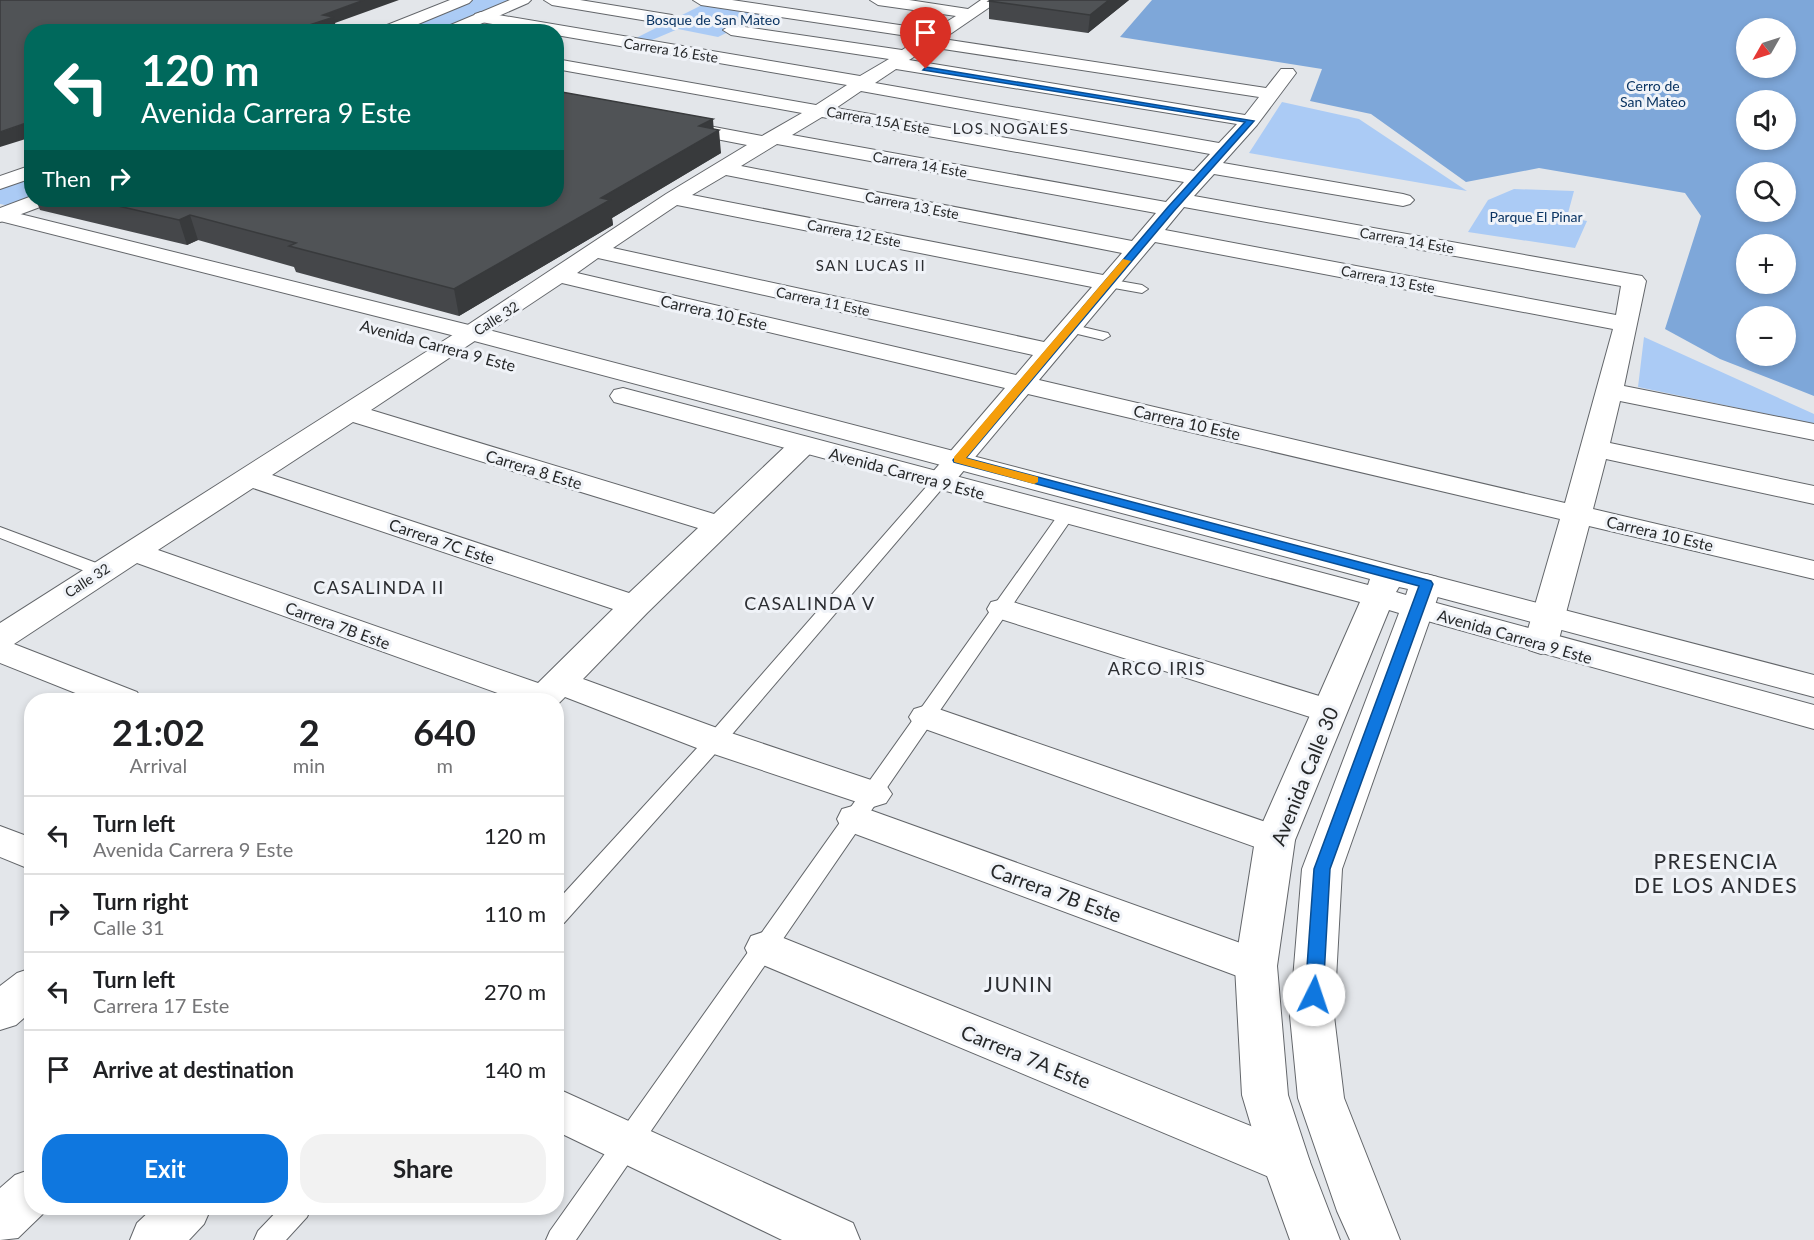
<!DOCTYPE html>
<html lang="en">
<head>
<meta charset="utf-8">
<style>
  :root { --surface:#fff; --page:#f2f2f2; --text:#202124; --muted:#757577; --line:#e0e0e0; --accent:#0f77df }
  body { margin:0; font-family:Lato,sans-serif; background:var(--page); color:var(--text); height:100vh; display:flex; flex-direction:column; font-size:22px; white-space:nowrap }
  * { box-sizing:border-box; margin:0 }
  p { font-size:20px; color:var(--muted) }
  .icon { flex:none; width:33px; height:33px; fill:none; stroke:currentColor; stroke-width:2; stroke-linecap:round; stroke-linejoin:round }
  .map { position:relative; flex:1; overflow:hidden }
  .side { position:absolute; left:24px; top:693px; width:540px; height:522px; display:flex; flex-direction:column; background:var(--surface); border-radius:24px; box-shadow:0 3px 9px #0003 }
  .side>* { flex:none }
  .guide { position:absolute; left:24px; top:24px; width:540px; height:183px; border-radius:24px; box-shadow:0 3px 9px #0003; background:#00695c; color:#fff; overflow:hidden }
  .needle { width:39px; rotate:231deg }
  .buttons { position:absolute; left:1736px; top:18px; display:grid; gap:12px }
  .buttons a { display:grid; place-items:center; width:60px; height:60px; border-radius:50%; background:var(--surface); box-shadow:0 3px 9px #0003; font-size:30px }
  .pin { position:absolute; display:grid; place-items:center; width:51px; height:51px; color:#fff; margin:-62px -26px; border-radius:50% 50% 50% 0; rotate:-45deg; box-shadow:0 0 6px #0007 }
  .pin .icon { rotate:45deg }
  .me { position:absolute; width:66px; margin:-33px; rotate:4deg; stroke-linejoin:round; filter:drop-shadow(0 0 4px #0008) }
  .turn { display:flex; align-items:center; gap:21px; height:126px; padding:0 18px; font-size:27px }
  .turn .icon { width:78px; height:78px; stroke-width:2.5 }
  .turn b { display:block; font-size:42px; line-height:51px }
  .then { display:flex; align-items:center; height:57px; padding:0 18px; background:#0003; gap:12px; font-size:22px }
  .eta { display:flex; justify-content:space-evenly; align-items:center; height:102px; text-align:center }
  .eta b { font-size:36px; font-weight:700; line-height:42px }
  .primary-button { display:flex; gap:12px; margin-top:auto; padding:12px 18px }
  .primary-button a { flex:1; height:69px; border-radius:24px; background:var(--accent); color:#fff; font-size:24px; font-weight:700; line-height:69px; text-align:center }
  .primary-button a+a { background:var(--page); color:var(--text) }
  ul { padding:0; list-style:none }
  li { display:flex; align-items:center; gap:18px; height:78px; padding:0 18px; border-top:2px solid var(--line) }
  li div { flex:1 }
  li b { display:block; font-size:22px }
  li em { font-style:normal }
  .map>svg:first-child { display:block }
  .green { fill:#abcbf5 }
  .forest { fill:#7ea7d9; fill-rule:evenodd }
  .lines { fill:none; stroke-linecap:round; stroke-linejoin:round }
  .lane-casing { stroke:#63666a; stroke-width:2 }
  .street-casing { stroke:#63666a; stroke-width:2 }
  .secondary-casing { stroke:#63666a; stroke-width:2 }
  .primary-casing { stroke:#63666a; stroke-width:2 }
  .lane { fill:#fff; fill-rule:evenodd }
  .street { fill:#fff; fill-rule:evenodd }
  .secondary { fill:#fff; fill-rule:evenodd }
  .primary { fill:#fff; fill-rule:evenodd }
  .wall { fill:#45474a }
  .shaded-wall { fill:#383a3c }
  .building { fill:#505356; stroke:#383a3c; stroke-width:1.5 }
  .route { fill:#0f77df; stroke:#0a4d91; stroke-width:1.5 }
  .slow { fill:#f59e0b }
  .labels { text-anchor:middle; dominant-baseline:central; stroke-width:6; stroke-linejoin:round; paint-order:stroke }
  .far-park-label { font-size:14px; fill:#0a3462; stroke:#f0f3f8 }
  .far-street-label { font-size:14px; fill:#262829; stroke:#f0f3f8 }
  .far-neighbourhood-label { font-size:15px; letter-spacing:1.5px; fill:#2c2e32; stroke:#f0f3f8 }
  .street-label { font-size:16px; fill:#262829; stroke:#f0f3f8 }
  .neighbourhood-label { font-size:18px; letter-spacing:1.5px; fill:#2c2e32; stroke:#f0f3f8 }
  .near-street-label { font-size:20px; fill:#262829; stroke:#f0f3f8 }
  .near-neighbourhood-label { font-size:21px; letter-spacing:1.5px; fill:#2c2e32; stroke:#f0f3f8 }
</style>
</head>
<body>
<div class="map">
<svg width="1814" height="1240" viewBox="0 0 1814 1240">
  <rect width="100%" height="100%" fill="#e3e6ea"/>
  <path class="green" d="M472,0h40l-76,31 -43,1z
    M708,2l61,10 -51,25 -40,-8 -33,14 -13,-3z
    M1282,102l77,17 108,72 -218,-38z
    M31,176v22l-21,8 -10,-2v-16z
    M1514,189l60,2 -7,26 20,4 -12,27 -107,-16 20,-32z
    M1644,337l170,77v10l-176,-37z"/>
  <path class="forest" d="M1152,0h662v396l-94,-37 -55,-30 36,-113 -16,-23 -146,-25 -73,14 -95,-68 -61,-13 12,-32 -202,-32zM1746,28h39v40h-39zM1746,100h39v40h-39zM1746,172h39v40h-39zM1746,244h39v40h-39zM1746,316h39v40h-39z"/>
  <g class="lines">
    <defs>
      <path id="lane" d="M1108,279l34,6 6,4 -6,4 -39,-7 -1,-3 1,-3z
        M1070,324l38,9 2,3 -7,4 -38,-9 -2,-3 2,-3z
        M940,476l8,5 -2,3 -224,262 -158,177 -8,3v-24l152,-166 226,-258z
        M1067,509l8,5 -499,726h-30l4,-9 511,-720z
        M0,527l107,40 3,4 -3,4h-12l-95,-37z
        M280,1208h31l-4,9 -21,23h-32l4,-9z"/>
      <path id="street" d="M544,0h36l92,15 8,5 -8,5 -120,-20z
        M693,0h39l201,30 23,-14 -78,-11 -8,-5h39l59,9 13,-9h19l-57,39 323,49 15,-19h12l3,4 -39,52 -34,38 180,31 7,2 4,4 -4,4 -7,2 -189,-32 -20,22 448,80 4,5 -22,105 190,38v16l-194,-39 -10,42 204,43v18l-208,-45 -13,50 221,52v18l-225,-53 -31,117 -5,7 -12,4 -12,-4 -5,-7 36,-124 -532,-125 -78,93 -10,3 -10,-3 -5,-6 80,-93 -443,-105 -191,127 343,104 79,-75 10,-2 10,2 4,6 -4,6 -166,162 -64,66 145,53 158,53 6,9 -6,9 -13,4 -13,-4 -158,-53 -137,-53 -9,9v-6h-39l-380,-137 -123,81 123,48 5,8h-49l-93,-37v-40l451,-287 215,-142 81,-49 -77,-15 -3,-4 3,-4 7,-2 85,16 40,-23 -246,-44v-10l260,46 31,-20 -291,-50v-3h-18l-57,-10 -8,-5 2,-3 6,-2 379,64 29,-17 -158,-24 -8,-5 8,-5 171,25 19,-12 -220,-33zM930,47l329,50 -14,18 -336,-55zM896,69l341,55 -18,19 -344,-60zM861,91l349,63 -16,17 -358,-63zM822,117l362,65 -18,20 -374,-67zM777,144l379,69 -24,28 -391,-75zM726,175l396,78 -19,22 -411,-80zM677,205l415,82 -48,55 -431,-94zM1184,207l437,79 -5,29 -451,-85zM1155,242l458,87 -48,174 -526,-123zM598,258l435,97 -17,20 -439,-102zM353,422l345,106 -69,65 -357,-118zM253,488l360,121 -75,74 -380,-133z
        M1003,599l339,104 5,8 -5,8 -13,4 -338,-107 -4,-7 4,-7z
        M927,705l362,125 6,10 -6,10 -14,4 -361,-129 -5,-8 5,-8z
        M856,805l415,149 6,12 -6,12 -15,5 -414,-154 -5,-10 5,-10z
        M0,826l32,12v32l-32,-13z
        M766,931l537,216 7,15 -7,15 -17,7 -535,-224 -6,-12 6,-12z
        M32,968v43l-16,14 -16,5v-44l17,-13z
        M556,1088l297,135 7,17h-78l-226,-109z
        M32,1169v39h17l-31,30 -18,2v-52l15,-13z
        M153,1208h58l-7,16 -15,16h-59l7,-17z"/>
      <path id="secondary" d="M450,0h22l-3,3 -70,29h-24l2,-3z
        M510,0h21l-3,3 -66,29h-23l2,-3z
        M32,165v13l-32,11v-13z
        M32,196v4h20l-4,4 -48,18v-14z
        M1426,574l388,101v22l-399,-106 -5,-7 5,-7z
        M1418,598l396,107v24l-408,-114 -4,-7 4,-7z"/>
      <path id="primary" d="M0,209l481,119 956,249 5,7 -8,24 -92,261 -8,147 10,82 56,142h-50l-13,-29 -39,-113 -8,-82 12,-147 97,-256 -10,-3 -94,230 -18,126 11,129 22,67 30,78h-50l-28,-78 -20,-67 -7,-129 20,-126 105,-238 -746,-200 -4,-6 4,-6 9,-2 745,197 2,-6 -907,-241 -463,-117zM1399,587l9,2 -2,6 -10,-3z"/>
    </defs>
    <use href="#lane" class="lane-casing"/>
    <use href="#street" class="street-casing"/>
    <use href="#secondary" class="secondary-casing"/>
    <use href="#primary" class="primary-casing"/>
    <use href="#lane" class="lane"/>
    <use href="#street" class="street"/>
    <use href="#secondary" class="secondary"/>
    <use href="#primary" class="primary"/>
  </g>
  <path class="wall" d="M991,0h138l-41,33 -99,-14v-18z
    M713,119v10l8,24 -109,65 1,7 -154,91 -163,-44 -2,-5 -96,-27 -11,5 -147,-35 -4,-10h520z"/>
  <path class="shaded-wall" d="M364,0h35l-64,23 2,6 -8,3h-41l35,-17z
    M1109,0h20l-41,33 2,-18z
    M713,119l1,14 5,-3 2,23 -109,65 1,7 -154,91 -5,-27 147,-91 98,-72z
    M32,121v16l-32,10v-15z
    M190,215l8,25 -11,5 -8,-25z"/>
  <path class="building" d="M0,0h364l-41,15 11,2 -46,15h-256v89l-32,11z
    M991,0h118l-19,15 -101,-14z
    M556,91l157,28 -14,7 20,4 -118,68 9,2 -156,89 -165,-43 7,-3 -106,-28 -11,5 -87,-20h464z"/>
  <path class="route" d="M926,67l328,54 -80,90 -208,247 465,123 2,3 -103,285 -7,126 -3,5 -6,2 -7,-2 -2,-5 9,-126 105,-283 -465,-124 -1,-2 215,-253 77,-85 -322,-52z"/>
  <path class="slow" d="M1123,259l8,2 -165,197 72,19v5l-4,2 -80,-22v-5z"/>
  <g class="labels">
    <g class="far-park-label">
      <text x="713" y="19">Bosque de San Mateo</text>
      <text x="1653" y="85">Cerro de<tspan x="1653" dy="16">San Mateo</tspan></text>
      <text x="1536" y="216">Parque El Pinar</text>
    </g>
    <g class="far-street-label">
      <text transform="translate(671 50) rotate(9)">Carrera 16 Este</text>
      <text transform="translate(878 120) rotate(10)">Carrera 15A Este</text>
      <text transform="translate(920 164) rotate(10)">Carrera 14 Este</text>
      <text transform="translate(912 205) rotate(11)">Carrera 13 Este</text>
      <text transform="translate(854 233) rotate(11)">Carrera 12 Este</text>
      <text transform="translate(1407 240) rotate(10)">Carrera 14 Este</text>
      <text transform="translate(1388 279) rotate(11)">Carrera 13 Este</text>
      <text transform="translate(823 301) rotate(12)">Carrera 11 Este</text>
      <text transform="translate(496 318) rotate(-33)">Calle 32</text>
      <text transform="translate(87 580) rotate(-33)">Calle 32</text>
    </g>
    <g class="far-neighbourhood-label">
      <text x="1011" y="128">LOS NOGALES</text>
      <text x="871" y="265">SAN LUCAS II</text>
    </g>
    <g class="street-label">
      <text transform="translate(714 312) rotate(13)">Carrera 10 Este</text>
      <text transform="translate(438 345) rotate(15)">Avenida Carrera 9 Este</text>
      <text transform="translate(1187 422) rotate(13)">Carrera 10 Este</text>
      <text transform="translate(534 469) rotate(17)">Carrera 8 Este</text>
      <text transform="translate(907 473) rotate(15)">Avenida Carrera 9 Este</text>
      <text transform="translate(1660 533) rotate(13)">Carrera 10 Este</text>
      <text transform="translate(442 541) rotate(19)">Carrera 7C Este</text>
      <text transform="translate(338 625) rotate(20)">Carrera 7B Este</text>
      <text transform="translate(1515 636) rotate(16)">Avenida Carrera 9 Este</text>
    </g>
    <g class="neighbourhood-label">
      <text x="379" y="587">CASALINDA II</text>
      <text x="810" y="603">CASALINDA V</text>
      <text x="1157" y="668">ARCO IRIS</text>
    </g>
    <g class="near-street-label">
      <text transform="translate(1304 776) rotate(-68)">Avenida Calle 30</text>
      <text transform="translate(1056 892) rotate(20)">Carrera 7B Este</text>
      <text transform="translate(1026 1056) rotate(22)">Carrera 7A Este</text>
    </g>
    <g class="near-neighbourhood-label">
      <text x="1716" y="860">PRESENCIA<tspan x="1716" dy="24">DE LOS ANDES</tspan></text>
      <text x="1019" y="983">JUNIN</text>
    </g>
  </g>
</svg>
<div class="buttons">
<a><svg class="needle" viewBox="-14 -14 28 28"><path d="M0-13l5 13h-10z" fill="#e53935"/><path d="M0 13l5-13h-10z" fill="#757577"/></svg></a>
<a><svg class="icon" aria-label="sound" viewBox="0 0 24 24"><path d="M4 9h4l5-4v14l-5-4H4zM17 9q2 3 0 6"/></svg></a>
<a><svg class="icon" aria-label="search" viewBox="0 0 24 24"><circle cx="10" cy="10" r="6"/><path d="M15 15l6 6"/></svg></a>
<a>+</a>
<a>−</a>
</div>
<div class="pin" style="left:926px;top:69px;background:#d93025"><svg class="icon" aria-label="arrive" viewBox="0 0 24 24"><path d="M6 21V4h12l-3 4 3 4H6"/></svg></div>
<svg class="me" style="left:1314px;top:995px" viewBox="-20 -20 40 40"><circle r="19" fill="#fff"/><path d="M0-13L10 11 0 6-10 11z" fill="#0f77df"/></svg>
<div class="guide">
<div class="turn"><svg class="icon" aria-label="left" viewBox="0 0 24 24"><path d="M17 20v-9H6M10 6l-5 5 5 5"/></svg><div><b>120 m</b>Avenida Carrera 9 Este</div></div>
<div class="then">Then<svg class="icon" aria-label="right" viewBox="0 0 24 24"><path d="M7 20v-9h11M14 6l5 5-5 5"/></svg></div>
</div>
<section class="side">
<div class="eta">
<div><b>21:02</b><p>Arrival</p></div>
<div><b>2</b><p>min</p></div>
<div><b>640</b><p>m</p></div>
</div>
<ul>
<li><svg class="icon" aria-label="left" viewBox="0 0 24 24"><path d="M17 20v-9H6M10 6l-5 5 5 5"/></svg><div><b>Turn left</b><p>Avenida Carrera 9 Este</p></div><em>120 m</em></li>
<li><svg class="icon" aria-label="right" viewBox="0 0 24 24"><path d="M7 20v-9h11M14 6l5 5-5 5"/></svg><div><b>Turn right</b><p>Calle 31</p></div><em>110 m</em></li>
<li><svg class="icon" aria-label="left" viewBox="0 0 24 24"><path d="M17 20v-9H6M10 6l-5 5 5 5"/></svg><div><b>Turn left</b><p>Carrera 17 Este</p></div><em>270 m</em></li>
<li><svg class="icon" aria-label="arrive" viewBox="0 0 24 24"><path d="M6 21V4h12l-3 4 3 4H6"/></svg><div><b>Arrive at destination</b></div><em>140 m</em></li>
</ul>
<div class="primary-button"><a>Exit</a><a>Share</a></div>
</section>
</div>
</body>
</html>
